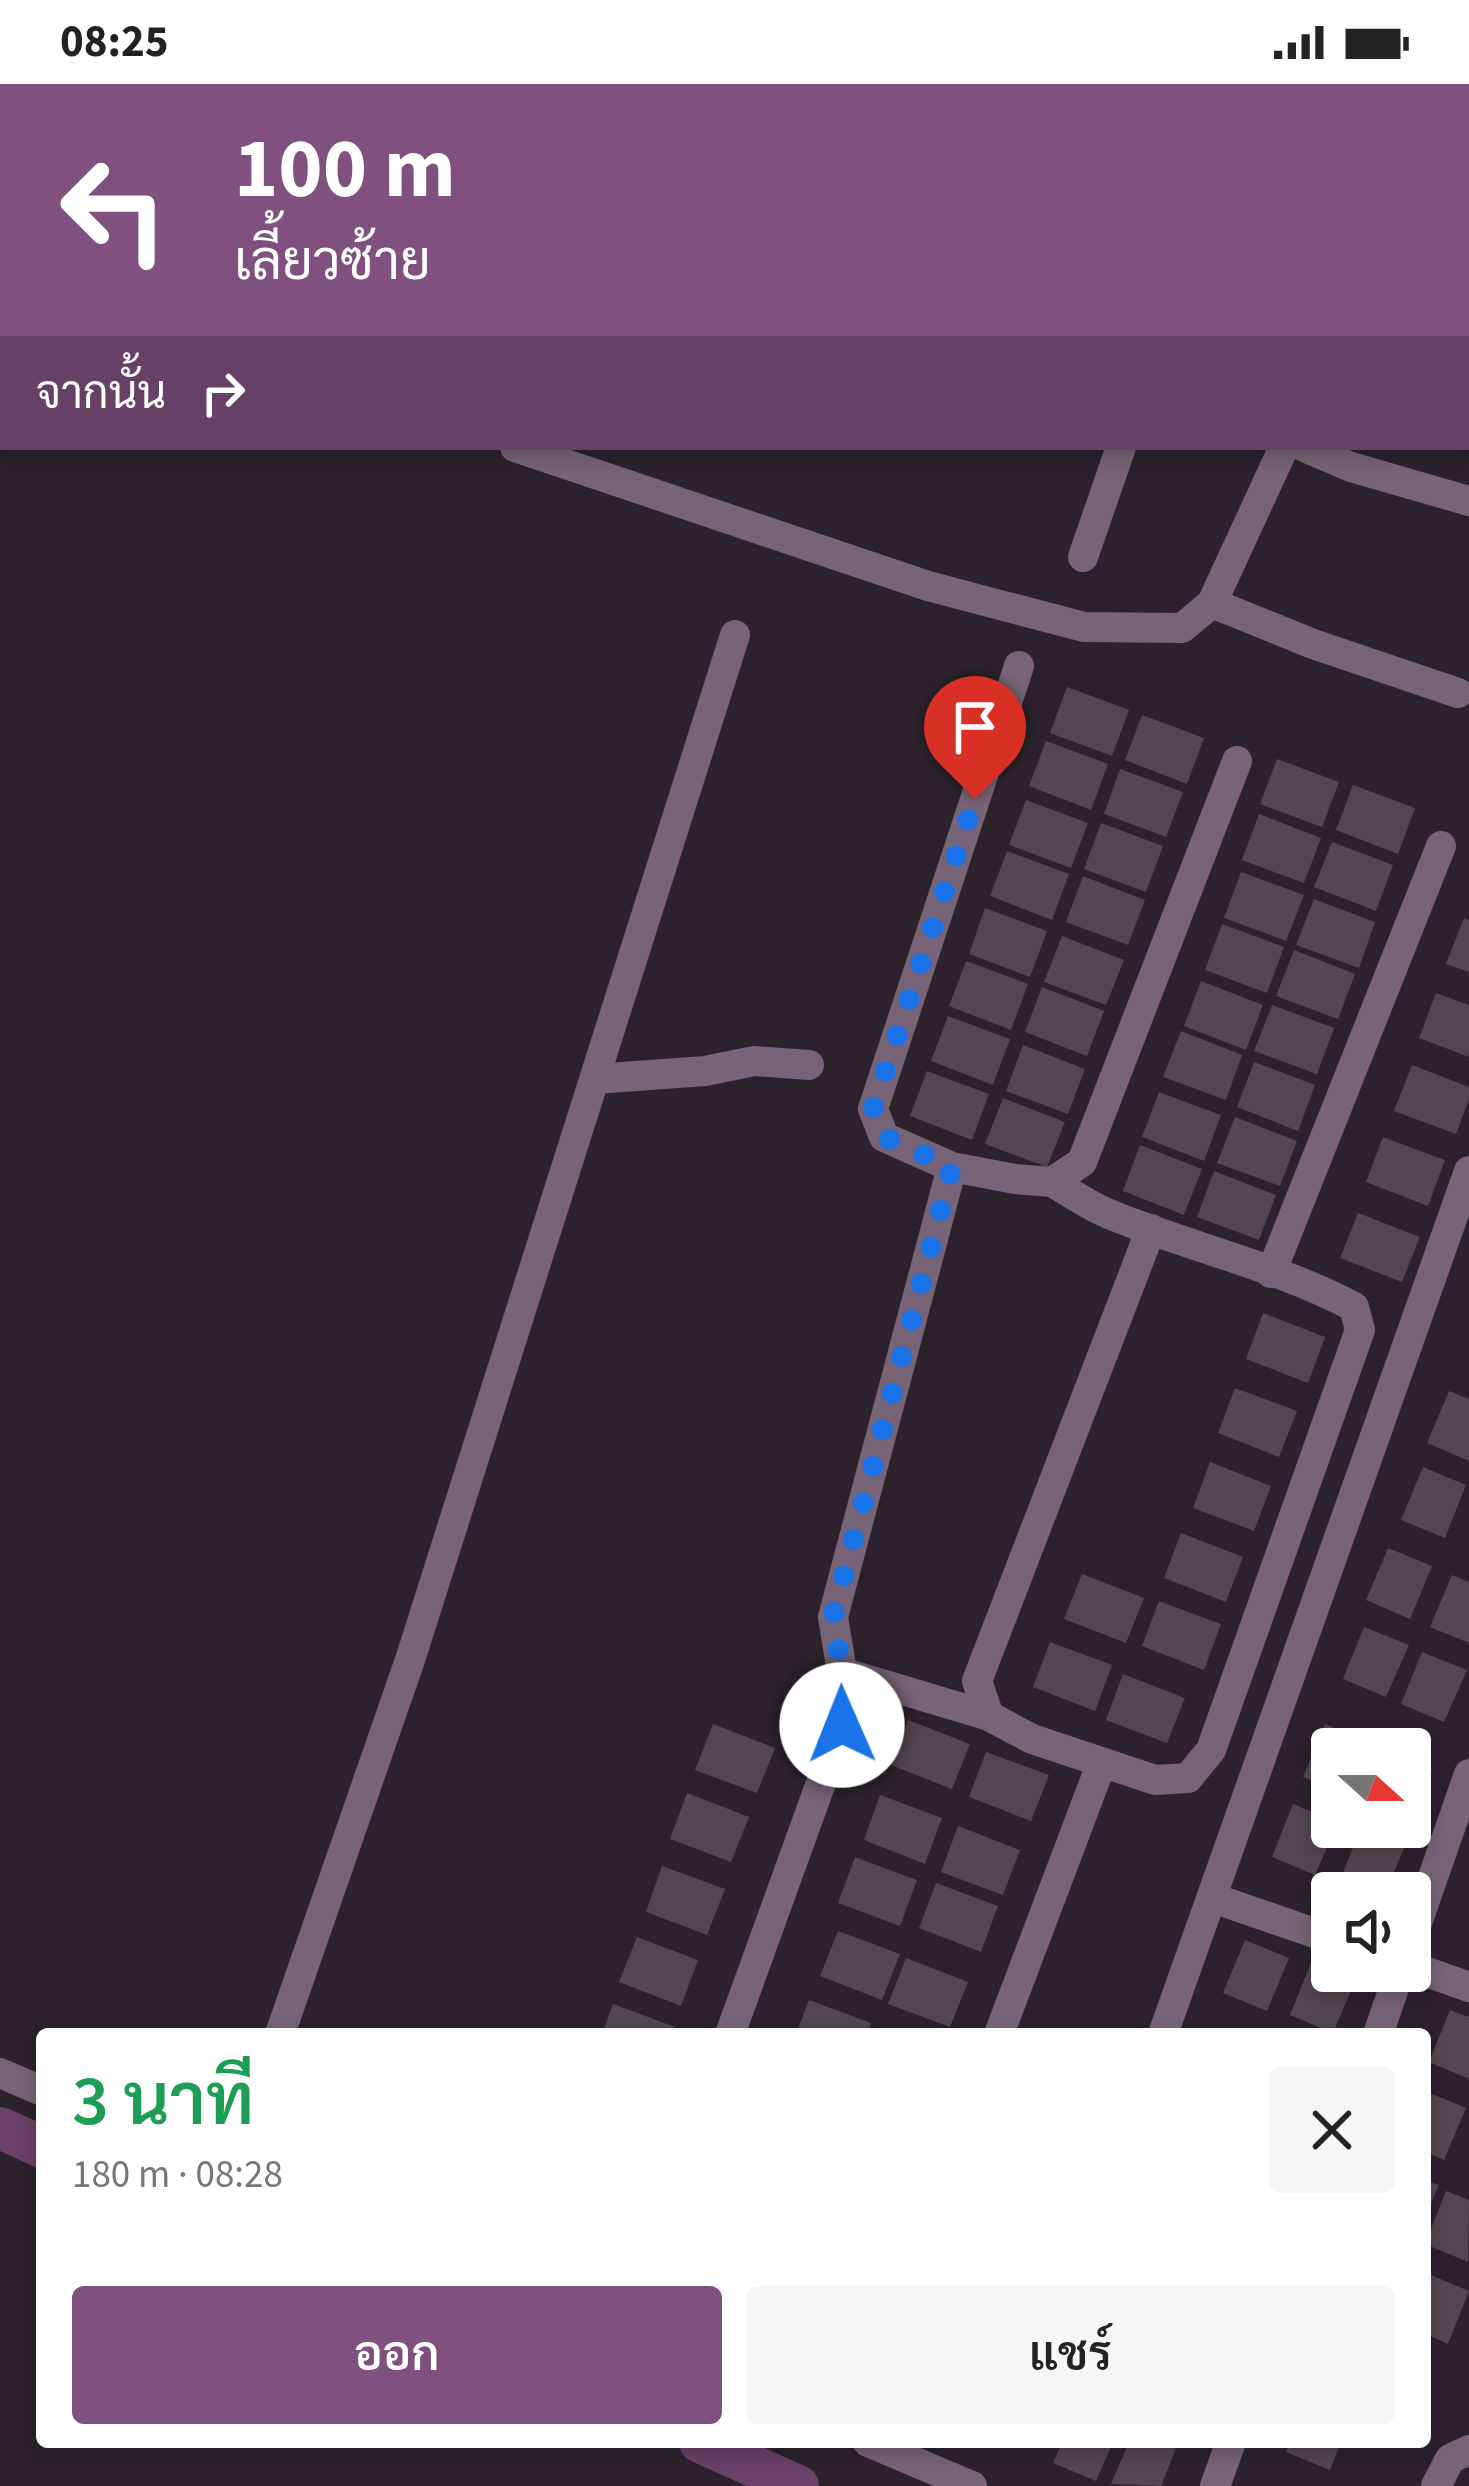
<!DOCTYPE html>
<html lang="th">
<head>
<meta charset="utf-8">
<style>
  :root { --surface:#fff; --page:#f6f6f6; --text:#222; --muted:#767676; --accent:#80507f }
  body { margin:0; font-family:"Source Sans 3",Sarabun,sans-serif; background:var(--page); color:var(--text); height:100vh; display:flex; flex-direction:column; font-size:45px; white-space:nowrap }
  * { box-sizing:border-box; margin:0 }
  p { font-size:39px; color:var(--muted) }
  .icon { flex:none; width:66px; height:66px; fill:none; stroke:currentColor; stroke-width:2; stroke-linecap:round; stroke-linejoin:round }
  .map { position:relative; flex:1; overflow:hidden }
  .sheet { position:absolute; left:36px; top:1944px; width:1395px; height:420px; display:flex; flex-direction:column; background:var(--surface); border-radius:12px; box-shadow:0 6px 18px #0003 }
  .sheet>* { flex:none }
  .top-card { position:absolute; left:0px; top:0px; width:1470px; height:366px; box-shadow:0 6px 18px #0003; background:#80507f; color:#fff; overflow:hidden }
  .needle { width:78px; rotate:111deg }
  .controls { position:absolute; left:1311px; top:1644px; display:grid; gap:24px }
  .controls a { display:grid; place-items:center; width:120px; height:120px; border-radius:12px; background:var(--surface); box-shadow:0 6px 18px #0003; font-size:60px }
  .pin { position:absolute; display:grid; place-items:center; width:102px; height:102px; color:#fff; margin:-123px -51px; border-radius:50% 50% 50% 0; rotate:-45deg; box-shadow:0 0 12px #0007 }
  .pin .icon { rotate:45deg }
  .me { position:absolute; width:132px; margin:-66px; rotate:359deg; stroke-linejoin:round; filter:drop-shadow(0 0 9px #0008) }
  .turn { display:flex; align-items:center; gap:42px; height:252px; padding:0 36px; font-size:54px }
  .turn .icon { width:156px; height:156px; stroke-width:2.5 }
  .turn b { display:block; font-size:84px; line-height:102px }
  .then { display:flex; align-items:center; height:114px; padding:0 36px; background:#0003; gap:24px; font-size:45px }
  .round { display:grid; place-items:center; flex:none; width:126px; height:126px; border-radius:12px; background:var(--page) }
  .overview { display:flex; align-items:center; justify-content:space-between; height:204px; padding:0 36px }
  h1 { font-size:72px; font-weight:600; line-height:90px; color:#1e9e55 }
  .button { display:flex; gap:24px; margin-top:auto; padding:24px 36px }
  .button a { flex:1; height:138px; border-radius:12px; background:var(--accent); color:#fff; font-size:48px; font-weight:600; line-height:138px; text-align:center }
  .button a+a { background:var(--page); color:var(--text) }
  .status { display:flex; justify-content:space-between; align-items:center; height:84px; padding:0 60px; background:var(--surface); direction:ltr }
  .status svg { height:33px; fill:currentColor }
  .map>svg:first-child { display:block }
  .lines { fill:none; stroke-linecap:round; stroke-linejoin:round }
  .canal { stroke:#6a4168; stroke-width:42 }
  .building { fill:#514750 }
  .minor { stroke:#776476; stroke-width:30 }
  .route { stroke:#1a73e8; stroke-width:21; stroke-dasharray:0 37.8 }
</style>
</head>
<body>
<div class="status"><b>08:25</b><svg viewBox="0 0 49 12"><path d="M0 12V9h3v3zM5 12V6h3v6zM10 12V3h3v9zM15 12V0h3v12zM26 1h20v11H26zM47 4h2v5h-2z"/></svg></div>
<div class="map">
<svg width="1469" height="2402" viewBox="0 0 1469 2402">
  <rect width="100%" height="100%" fill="#2b222b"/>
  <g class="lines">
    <path class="canal" d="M0,2044l42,19
      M700,2358l98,44"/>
  </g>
  <path class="building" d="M1067,603l62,23 -17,46 -62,-23z
    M1142,631l62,23 -17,46 -62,-24z
    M1046,657l62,23 -17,46 -62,-24z
    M1277,675l62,23 -17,45 -62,-23z
    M1120,685l63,23 -17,45 -62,-23z
    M1353,701l62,23 -17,46 -62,-24z
    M1026,716l62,23 -17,45 -62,-23z
    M1259,730l62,24 -17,45 -62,-23z
    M1101,739l62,23 -17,46 -62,-23z
    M1332,758l61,23 -17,46 -62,-24z
    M1007,767l62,23 -17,46 -62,-24z
    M1241,788l63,23 -18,46 -62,-23z
    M1083,792l62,24 -17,45 -62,-23z
    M1314,815l61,23 -16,46 -63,-23z
    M985,824l62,23 -17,46 -61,-23z
    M1464,834l5,2v52l-23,-8z
    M1222,840l62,23 -17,46 -62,-23z
    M1062,852l62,24 -18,45 -62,-23z
    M1294,866l61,24 -17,45 -62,-23z
    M966,877l62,23 -17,46 -62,-24z
    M1201,897l62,24 -17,45 -62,-24z
    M1042,903l62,24 -17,45 -62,-24z
    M1436,909l33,12v52l-50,-19z
    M1272,921l62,23 -17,46 -63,-23z
    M948,932l62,23 -17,46 -62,-24z
    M1181,947l61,24 -16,45 -63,-23z
    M1023,961l62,24 -17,45 -62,-23z
    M1254,978l61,23 -17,46 -61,-24z
    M1412,981l57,22v12l-13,35 -62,-23z
    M927,987l62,23 -17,46 -62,-24z
    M1159,1008l62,23 -17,46 -62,-24z
    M1003,1014l62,24 -18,45 -62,-23z
    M1235,1033l62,24 -17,45 -63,-23z
    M1383,1053l62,23 -17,46 -62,-24z
    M1140,1061l62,24 -18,46 -61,-24z
    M1214,1087l62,24 -17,45 -62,-23z
    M1358,1129l62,24 -18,45 -62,-24z
    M1263,1229l62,24 -17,46 -62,-24z
    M1235,1304l62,23 -18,46 -61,-24z
    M1449,1307l20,8v62l-42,-18z
    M1210,1378l61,24 -17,45 -61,-23z
    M1423,1383l43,18 -21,53 -44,-18z
    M1181,1449l62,24 -17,45 -62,-24z
    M1388,1464l44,18 -22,53 -44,-19z
    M1082,1490l62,24 -18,45 -62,-24z
    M1452,1491l17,7v61l-39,-16z
    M1159,1517l62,23 -17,46 -62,-24z
    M1364,1543l45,18 -23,52 -43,-18z
    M1050,1558l62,23 -17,46 -62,-24z
    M1422,1568l45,18 -23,52 -43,-18z
    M1123,1590l62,24 -18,45 -61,-23z
    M908,1636l62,24 -18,45 -61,-24z
    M713,1640l62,24 -18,45 -62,-23z
    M1325,1640l43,18 -2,7h-34v39l-29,-11z
    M986,1668l63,23 -18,46 -62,-24z
    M1410,1675l22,9 -22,51z
    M687,1709l62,24 -18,45 -61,-23z
    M880,1711l62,23 -17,46 -61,-24z
    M1293,1720l39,16v7h4l-21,48 -43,-18z
    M958,1742l62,24 -17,45 -62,-23z
    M1361,1744l44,18 -20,47h-14l-31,-13z
    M855,1773l62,23 -17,46 -62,-23z
    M662,1782l63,23 -18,46 -61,-23z
    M936,1799l62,23 -17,46 -62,-24z
    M838,1847l62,23 -18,46 -62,-24z
    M637,1853l61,23 -17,46 -62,-24z
    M1245,1856l44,18 -22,53 -44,-18z
    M906,1874l62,24 -18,45 -62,-23z
    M1311,1879l44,18 -22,52 -43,-18z
    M809,1916l62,23 -4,11h-71z
    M613,1920l62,23 -2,7h-71z
    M1450,1926l19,7v62l-40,-17z
    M1425,2007l41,17 -22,52 -19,-8z
    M1425,2096l14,5 -14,32z
    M1446,2107l23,9 -1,62 -43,-18z
    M1426,2189l43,18 -21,53 -23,-10z
    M1062,2358h51l-17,39 -43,-18z
    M1129,2358h30l17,7 -15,37 -50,-2z
    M1290,2358h51l-11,28 -44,-18z"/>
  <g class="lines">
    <path class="minor" d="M138,0l1,3
      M42,3l1,-3
      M798,3l1,-3
      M988,3l1,-3
      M1191,3l1,-3
      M0,136l3,-10
      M0,200h3
      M515,363l413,139 156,41 98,1 30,-25 72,-156
      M1304,363l47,20 118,34
      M1083,473l38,-110
      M1212,519l101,41 145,49
      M1019,582l-146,443 11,28 68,30 63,12 37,3 30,-20 155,-401
      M595,995l110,-8 49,-10 55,4
      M1052,1098c19,11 37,24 57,32 80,33 168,52 245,93l6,23 -149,420 -23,28 -33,2 -123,-41 -43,-23 -12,-35 174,-452
      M1271,1189l170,-427
      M842,1588l147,44
      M1213,1814l119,41
      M1410,1859l59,-169
      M1410,1882l59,21
      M280,1950l130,-374 325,-1025
      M730,1950l112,-309v-53l-9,-55 119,-450
      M999,1950l103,-272
      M1163,1950l306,-863
      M1378,1950l22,-63
      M0,1989l42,18
      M868,2358l104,44
      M1215,2402l16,-44
      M1436,2402l14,-27 19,-9"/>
  </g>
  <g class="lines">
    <path class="route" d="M842,1641v-53l-9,-55 119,-450 -68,-30 -11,-28 102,-310"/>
  </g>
</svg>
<div class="controls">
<a><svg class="needle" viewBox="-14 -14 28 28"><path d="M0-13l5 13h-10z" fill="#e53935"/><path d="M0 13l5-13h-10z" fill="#767676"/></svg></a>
<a><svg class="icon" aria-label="sound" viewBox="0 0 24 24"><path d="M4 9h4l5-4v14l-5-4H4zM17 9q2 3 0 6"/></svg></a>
</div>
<div class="pin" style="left:975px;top:715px;background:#d93025"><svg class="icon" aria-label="arrive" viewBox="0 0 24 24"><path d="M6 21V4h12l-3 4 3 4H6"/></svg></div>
<svg class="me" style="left:842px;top:1641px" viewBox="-20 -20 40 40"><circle r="19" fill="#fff"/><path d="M0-13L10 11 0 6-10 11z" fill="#1a73e8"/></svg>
<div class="top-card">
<div class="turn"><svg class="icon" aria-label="left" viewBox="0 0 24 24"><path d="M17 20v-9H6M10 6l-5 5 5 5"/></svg><div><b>100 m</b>เลี้ยวซ้าย</div></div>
<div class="then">จากนั้น<svg class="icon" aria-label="right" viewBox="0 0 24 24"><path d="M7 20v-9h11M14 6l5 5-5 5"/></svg></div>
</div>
<section class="sheet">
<div class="overview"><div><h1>3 นาที</h1><p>180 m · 08:28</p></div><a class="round"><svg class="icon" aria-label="close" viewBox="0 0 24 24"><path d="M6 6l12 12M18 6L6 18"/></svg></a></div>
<div class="button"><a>ออก</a><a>แชร์</a></div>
</section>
</div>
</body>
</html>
